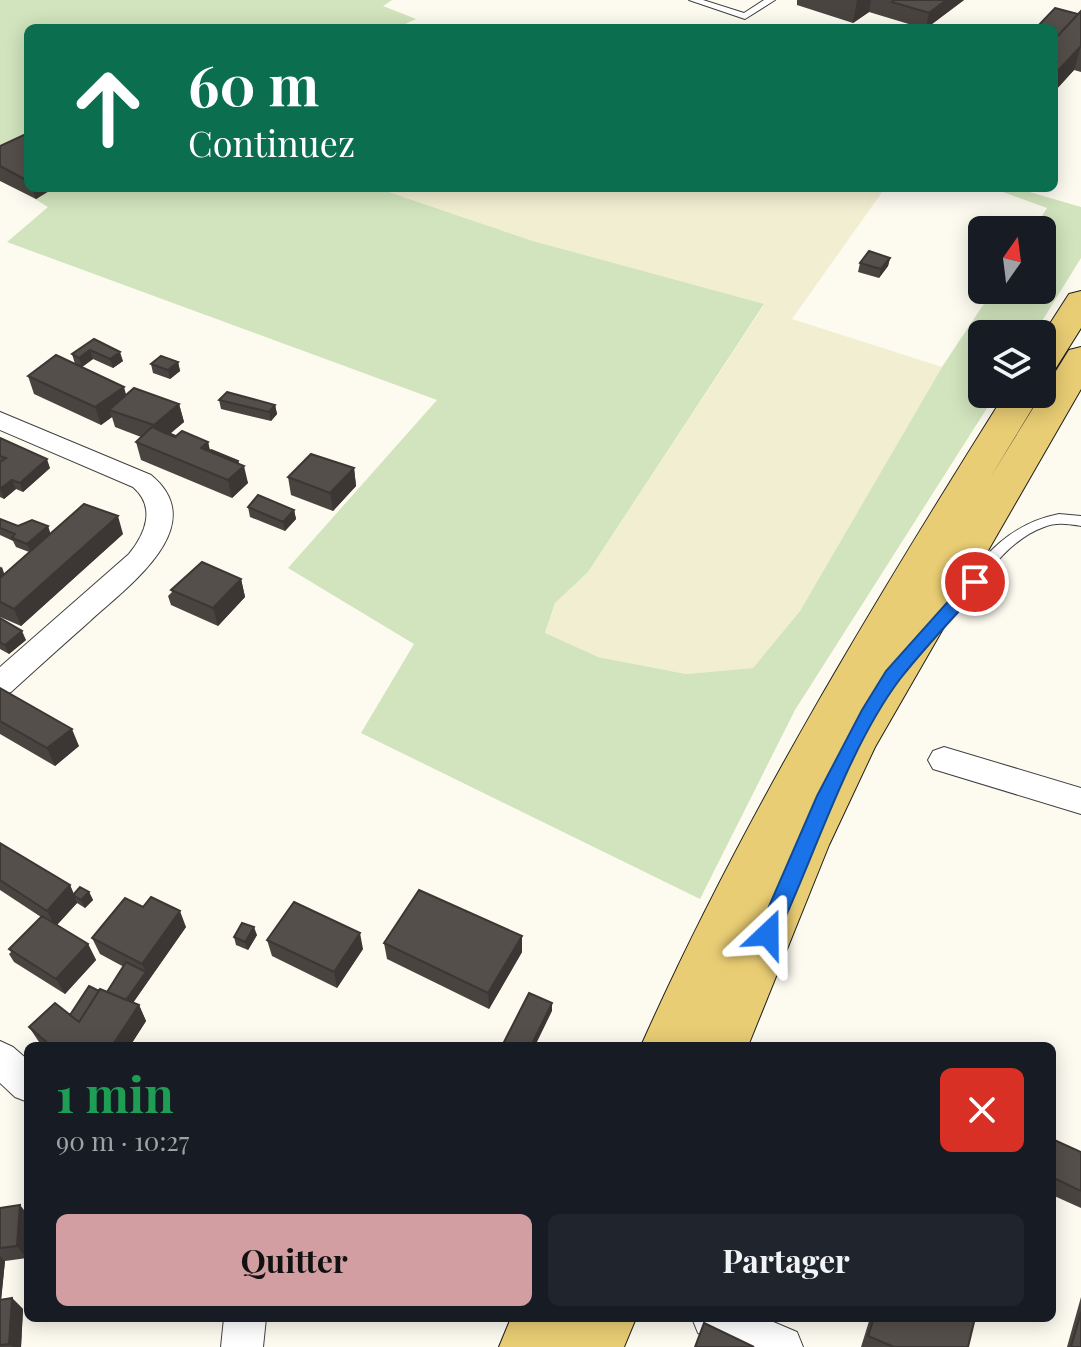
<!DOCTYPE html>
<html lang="fr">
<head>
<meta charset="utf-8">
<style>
  :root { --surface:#171b24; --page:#20242c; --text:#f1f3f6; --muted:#9ea1a6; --accent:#d29ea2 }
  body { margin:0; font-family:"Playfair Display",serif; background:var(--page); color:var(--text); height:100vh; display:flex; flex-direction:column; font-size:30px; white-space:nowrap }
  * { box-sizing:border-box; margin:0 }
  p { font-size:26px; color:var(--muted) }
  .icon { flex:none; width:44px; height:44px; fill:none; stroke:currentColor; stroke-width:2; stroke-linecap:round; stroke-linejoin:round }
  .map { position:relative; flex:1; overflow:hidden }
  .panel { position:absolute; left:24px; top:1042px; width:1032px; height:280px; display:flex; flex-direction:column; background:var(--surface); border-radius:12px; box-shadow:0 4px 20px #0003 }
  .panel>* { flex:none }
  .hud { position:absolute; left:24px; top:24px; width:1034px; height:168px; border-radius:12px; box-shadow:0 4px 20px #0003; background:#0b6e4f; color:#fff; overflow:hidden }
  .needle { width:52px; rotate:14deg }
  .tools { position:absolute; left:968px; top:216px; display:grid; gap:16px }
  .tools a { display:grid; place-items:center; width:88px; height:88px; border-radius:12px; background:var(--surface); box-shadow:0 4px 20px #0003; font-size:40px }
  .pin { position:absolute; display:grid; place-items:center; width:68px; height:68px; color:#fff; margin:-34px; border:4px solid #fff; border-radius:50%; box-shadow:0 2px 8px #0007 }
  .me { position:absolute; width:88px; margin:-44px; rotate:23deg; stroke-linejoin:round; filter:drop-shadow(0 0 6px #0008) }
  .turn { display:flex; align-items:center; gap:28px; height:168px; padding:0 32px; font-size:36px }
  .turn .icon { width:104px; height:104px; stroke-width:2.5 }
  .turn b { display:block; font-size:56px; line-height:68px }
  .round { display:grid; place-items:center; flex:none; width:84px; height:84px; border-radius:12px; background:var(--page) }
  .head { display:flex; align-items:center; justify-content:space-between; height:136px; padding:0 32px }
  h1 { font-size:48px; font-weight:700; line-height:60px; color:#1e9e55 }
  .cta { display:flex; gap:16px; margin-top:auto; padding:16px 32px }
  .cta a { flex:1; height:92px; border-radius:12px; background:var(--accent); color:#111; font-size:32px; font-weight:700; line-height:92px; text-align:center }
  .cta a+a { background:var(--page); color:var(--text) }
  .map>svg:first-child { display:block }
  .farmland { fill:#f1eed2 }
  .green { fill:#d1e4bd }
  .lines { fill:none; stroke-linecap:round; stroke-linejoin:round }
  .service-casing { stroke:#404040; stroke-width:2 }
  .minor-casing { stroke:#404040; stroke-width:2 }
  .primary-casing { stroke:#1e1e1e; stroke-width:2 }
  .service { fill:#fff; fill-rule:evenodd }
  .minor { fill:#fff; fill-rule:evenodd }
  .primary { fill:#e9cd74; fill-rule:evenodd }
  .wall { fill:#494440 }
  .shaded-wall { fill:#3c3734 }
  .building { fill:#554f4b; stroke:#3c3734; stroke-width:2 }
  .route { fill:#1a73e8; stroke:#114b97; stroke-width:2 }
</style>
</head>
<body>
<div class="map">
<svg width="1081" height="1347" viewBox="0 0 1081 1347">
  <rect width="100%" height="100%" fill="#fdfbf0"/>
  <path class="farmland" d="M377,188h508l-93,131 150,48 -142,244 -47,57 -67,6 -88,-17 -53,-23 10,-31 33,-31 176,-267 -231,-64z"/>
  <path class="green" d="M0,0h392l-9,6 33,13 -19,9h-369v160h349l156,53 231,63 -176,268 -33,31 -10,30 53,24 88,17 67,-6 47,-57 142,-244 51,-77h49v-60h-9l14,-22 -55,-20h24l65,19v51l-47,76h-52v60h14l-201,316 -95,189 -339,-166 53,-89 -126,-76 149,-168 -430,-158 41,-35 -48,-29z"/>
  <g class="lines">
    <defs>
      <path id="service" d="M689,0h14l41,13 20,-13h11l-30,19z
        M1059,514l22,2v10c-13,-2 -25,-4 -37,1 -40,14 -66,60 -92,91h-10l-3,-4 3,-4c36,-44 58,-84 117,-96z"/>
      <path id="minor" d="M0,412l151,63c62,51 -24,112 -61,146 -27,24 -53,47 -79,71l-11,3v-28l129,-113c17,-21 27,-47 4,-67l-133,-57z
        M944,747l137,41v26l-148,-45 -5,-9 5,-9z
        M0,1041l13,6 15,13v42l-13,-5 -15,-14z
        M224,1318h42l-3,29h-42z
        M692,1318h72l33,14 6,15h-72l-33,-14z"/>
      <path id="primary" d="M1081,291v37l-27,43 -12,3v-38l27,-42z
        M1081,347v42l-206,358 -46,98 -81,201h-107c101,-227 232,-442 364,-652h36l-51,84 79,-128z
        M511,1318h125l-12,29h-125z"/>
    </defs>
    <use href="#service" class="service-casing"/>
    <use href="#minor" class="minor-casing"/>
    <use href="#primary" class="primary-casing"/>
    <use href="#service" class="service"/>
    <use href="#minor" class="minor"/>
    <use href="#primary" class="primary"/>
  </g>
  <path class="wall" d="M797,0h167l-37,28h-5l-53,-16 -16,11 -56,-18z
    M1081,11v61l-7,-2 -20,22v-64l24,-14z
    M28,133v55h26l-18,11 -36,-18v-35z
    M890,258l-2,8 -9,12 -21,-6 2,-9z
    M94,339l29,22 -10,7 -20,-9 -11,8 -7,-3 -3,-10z
    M178,362l2,9 -10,8 -17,-6 -2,-9z
    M28,376l98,19 53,9 5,18 -14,11 6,3 32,6 2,9 28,10 10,22 -16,15 -91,-38 -5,-18 5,-5 -26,-10 -3,-10 -11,8 -67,-31z
    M219,400l56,5 2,9 -6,7 -50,-12z
    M0,438l50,30 -27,24 -7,-3 -12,10 -4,-2z
    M354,468l2,18 -23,25 -42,-16 -3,-18z
    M248,507l46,3 2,9 -11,12 -35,-14z
    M0,519l18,7h30l2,8h73l-102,92 -21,-9v-51l4,8 25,-22 -13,-5 -3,-6 -13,-6z
    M241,579l4,18 -27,29 -47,-21 -3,-9 4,-4 -1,-2z
    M0,618l26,22 -17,14 -9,-5z
    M0,688l79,58 -24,20 -55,-32z
    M0,843l70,42 4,9 15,-2 4,8 -8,8 -8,-5 -20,22 31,19 8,16 -31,34 -51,-32 -5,-8 2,-2 -2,-3 32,-32 -41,-27z
    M143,907l43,20 -53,76 6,2 7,16 -16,25h-87l-4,-4 -10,-15 41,-12 29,-24 8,1 17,-25 -24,-13 -8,-16z
    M257,935l-9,15 -12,-5 -2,-8z
    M267,940l96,9 -26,39 -65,-32z
    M384,943l138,9 -33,57 -102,-50z
    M1052,1139l29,13v56l-29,-13z
    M0,1208l27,50 -22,3 -4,38 11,-1 11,11 -2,38h-21z
    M1081,1297v50h-14z
    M870,1318h105l-7,29h-107z"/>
  <path class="shaded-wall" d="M857,0h14l-2,12 -16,11z
    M946,0h18l-38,28 3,-15z
    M1081,46l-7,24 -20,22v-17z
    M32,188h22l-18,11z
    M890,258l-2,8 -9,12 2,-9z
    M90,350l3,9 -11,8 -3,-9z
    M120,352l3,9 -10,7 -3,-9z
    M178,362l2,9 -10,8 -2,-9z
    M124,387l5,18 -20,5 3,7 -11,8 -6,-18z
    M179,404l5,18 -21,18 -5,-2 -4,-13z
    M275,405l2,9 -6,7 -2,-9z
    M208,442l4,18 -11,-12z
    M47,459l3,9 -27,24 -3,-9z
    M238,461l2,8 4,-3 4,17 -16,15 -4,-18z
    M354,468l2,18 -23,25 -3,-18z
    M12,480l4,9 -12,10 -4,-10z
    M294,510l2,9 -11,12 -2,-9z
    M118,516l5,18 -102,92 -7,-17z
    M48,526l3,9 -20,18 -4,-9z
    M2,567l3,9 -5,4v-12z
    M241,579l4,18 -27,29 -5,-18z
    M22,631l4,9 -17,14 -4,-9z
    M72,729l7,17 -24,20 -8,-18z
    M70,885l7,18 -22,24 -8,-16z
    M89,892l4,8 -8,8 -4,-8z
    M180,911l6,16 -59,84 -4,-8 23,-31 -4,-8z
    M254,927l3,8 -9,15 -3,-8z
    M360,933l3,16 -26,39 -3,-16z
    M522,936v16l-33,57 -1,-16z
    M88,944l8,16 -31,34 -9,-15z
    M552,1003v8l-17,35h-4z
    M139,1005l7,16 -16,25h-18z
    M20,1205l8,10 -1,43 -10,-12z
    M0,1256l5,5 -5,51z
    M12,1298l11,11 -2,38h-8l-4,-3z"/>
  <path class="building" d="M895,0h51l-17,13 -37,-11z
    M1055,8l23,6 -24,26v-12h-18z
    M1081,11v35l-27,29v-35z
    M28,133v48l-28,-15v-20z
    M869,251l21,7 -9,11 -21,-6z
    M94,339l26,13 -10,7 -20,-9 -11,8 -7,-4z
    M56,355l68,32 -29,20 -67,-31z
    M161,356l17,6 -10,8 -17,-6z
    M134,388l45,16 -25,21 -45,-15z
    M227,392l48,13 -6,7 -50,-12z
    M152,427l23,10 7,-6 26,11 -7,6 43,18 -16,14 -92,-38z
    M161,430l15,6 -1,1 -15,-6z
    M0,438l47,21 -27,24 -8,-3 -12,9v-27l6,-4 -6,-2z
    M211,450l27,11 -1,2 -28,-12z
    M311,454l43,14 -24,25 -42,-16z
    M258,495l36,15 -11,12 -35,-15z
    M84,504l34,12 -104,93 -14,-7v-24z
    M0,519l18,7 14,-6 16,6 -21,18 -15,-6 3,-4 -15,-6z
    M202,562l39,17 -28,29 -42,-18z
    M0,618l22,13 -17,14 -5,-3z
    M0,688l72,41 -25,19 -47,-27z
    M0,843l70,42 -23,26 -47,-31z
    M80,887l9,5 -8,8 -8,-5z
    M419,890l103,46 -34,57 -104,-50z
    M151,897l29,14 -38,53 -50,-26 33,-40 18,9z
    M294,902l66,31 -26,39 -67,-32z
    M42,916l46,28 -32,35 -47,-30z
    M242,923l12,4 -9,15 -11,-5z
    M126,962l20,10 -20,28 -19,-8z
    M89,986l10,5 -20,31 -9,-7z
    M100,989l39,16 -27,41h-6l-1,-1 -2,1h-52l-22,-19 26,-24 24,19z
    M529,993l23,10 -21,43h-29z
    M1052,1139l29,13v39l-29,-14z
    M20,1205l-3,41 -17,2v-40z
    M12,1298l-3,46 -9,1v-45z
    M1081,1312v35h-10z
    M874,1318h101l-7,29h-74l-26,-11z
    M704,1323l50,24h-59z"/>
  <path class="route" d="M975,576l9,6 -3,5c-27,30 -56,60 -81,92 -54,72 -86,180 -125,261h-15l-3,-6 60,-138 45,-86 24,-39 83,-93z"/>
</svg>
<div class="tools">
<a><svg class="needle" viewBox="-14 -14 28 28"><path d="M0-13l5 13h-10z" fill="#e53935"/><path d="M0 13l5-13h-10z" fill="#9ea1a6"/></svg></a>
<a><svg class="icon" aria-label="layers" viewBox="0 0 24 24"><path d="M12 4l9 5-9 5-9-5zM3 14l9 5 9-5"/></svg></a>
</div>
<div class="pin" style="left:975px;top:582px;background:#d93025"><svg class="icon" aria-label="arrive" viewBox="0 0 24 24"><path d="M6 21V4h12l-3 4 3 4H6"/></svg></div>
<svg class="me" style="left:768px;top:934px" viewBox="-20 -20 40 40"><path d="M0-17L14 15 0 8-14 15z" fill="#1a73e8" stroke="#fff" stroke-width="4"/></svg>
<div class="hud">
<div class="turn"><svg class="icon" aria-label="ahead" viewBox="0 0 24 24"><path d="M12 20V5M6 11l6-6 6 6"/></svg><div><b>60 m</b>Continuez</div></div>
</div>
<section class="panel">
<div class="head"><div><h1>1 min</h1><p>90 m · 10:27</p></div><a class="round" style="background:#d93025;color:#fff"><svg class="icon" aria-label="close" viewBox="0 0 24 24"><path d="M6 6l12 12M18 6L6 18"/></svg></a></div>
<div class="cta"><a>Quitter</a><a>Partager</a></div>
</section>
</div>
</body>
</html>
